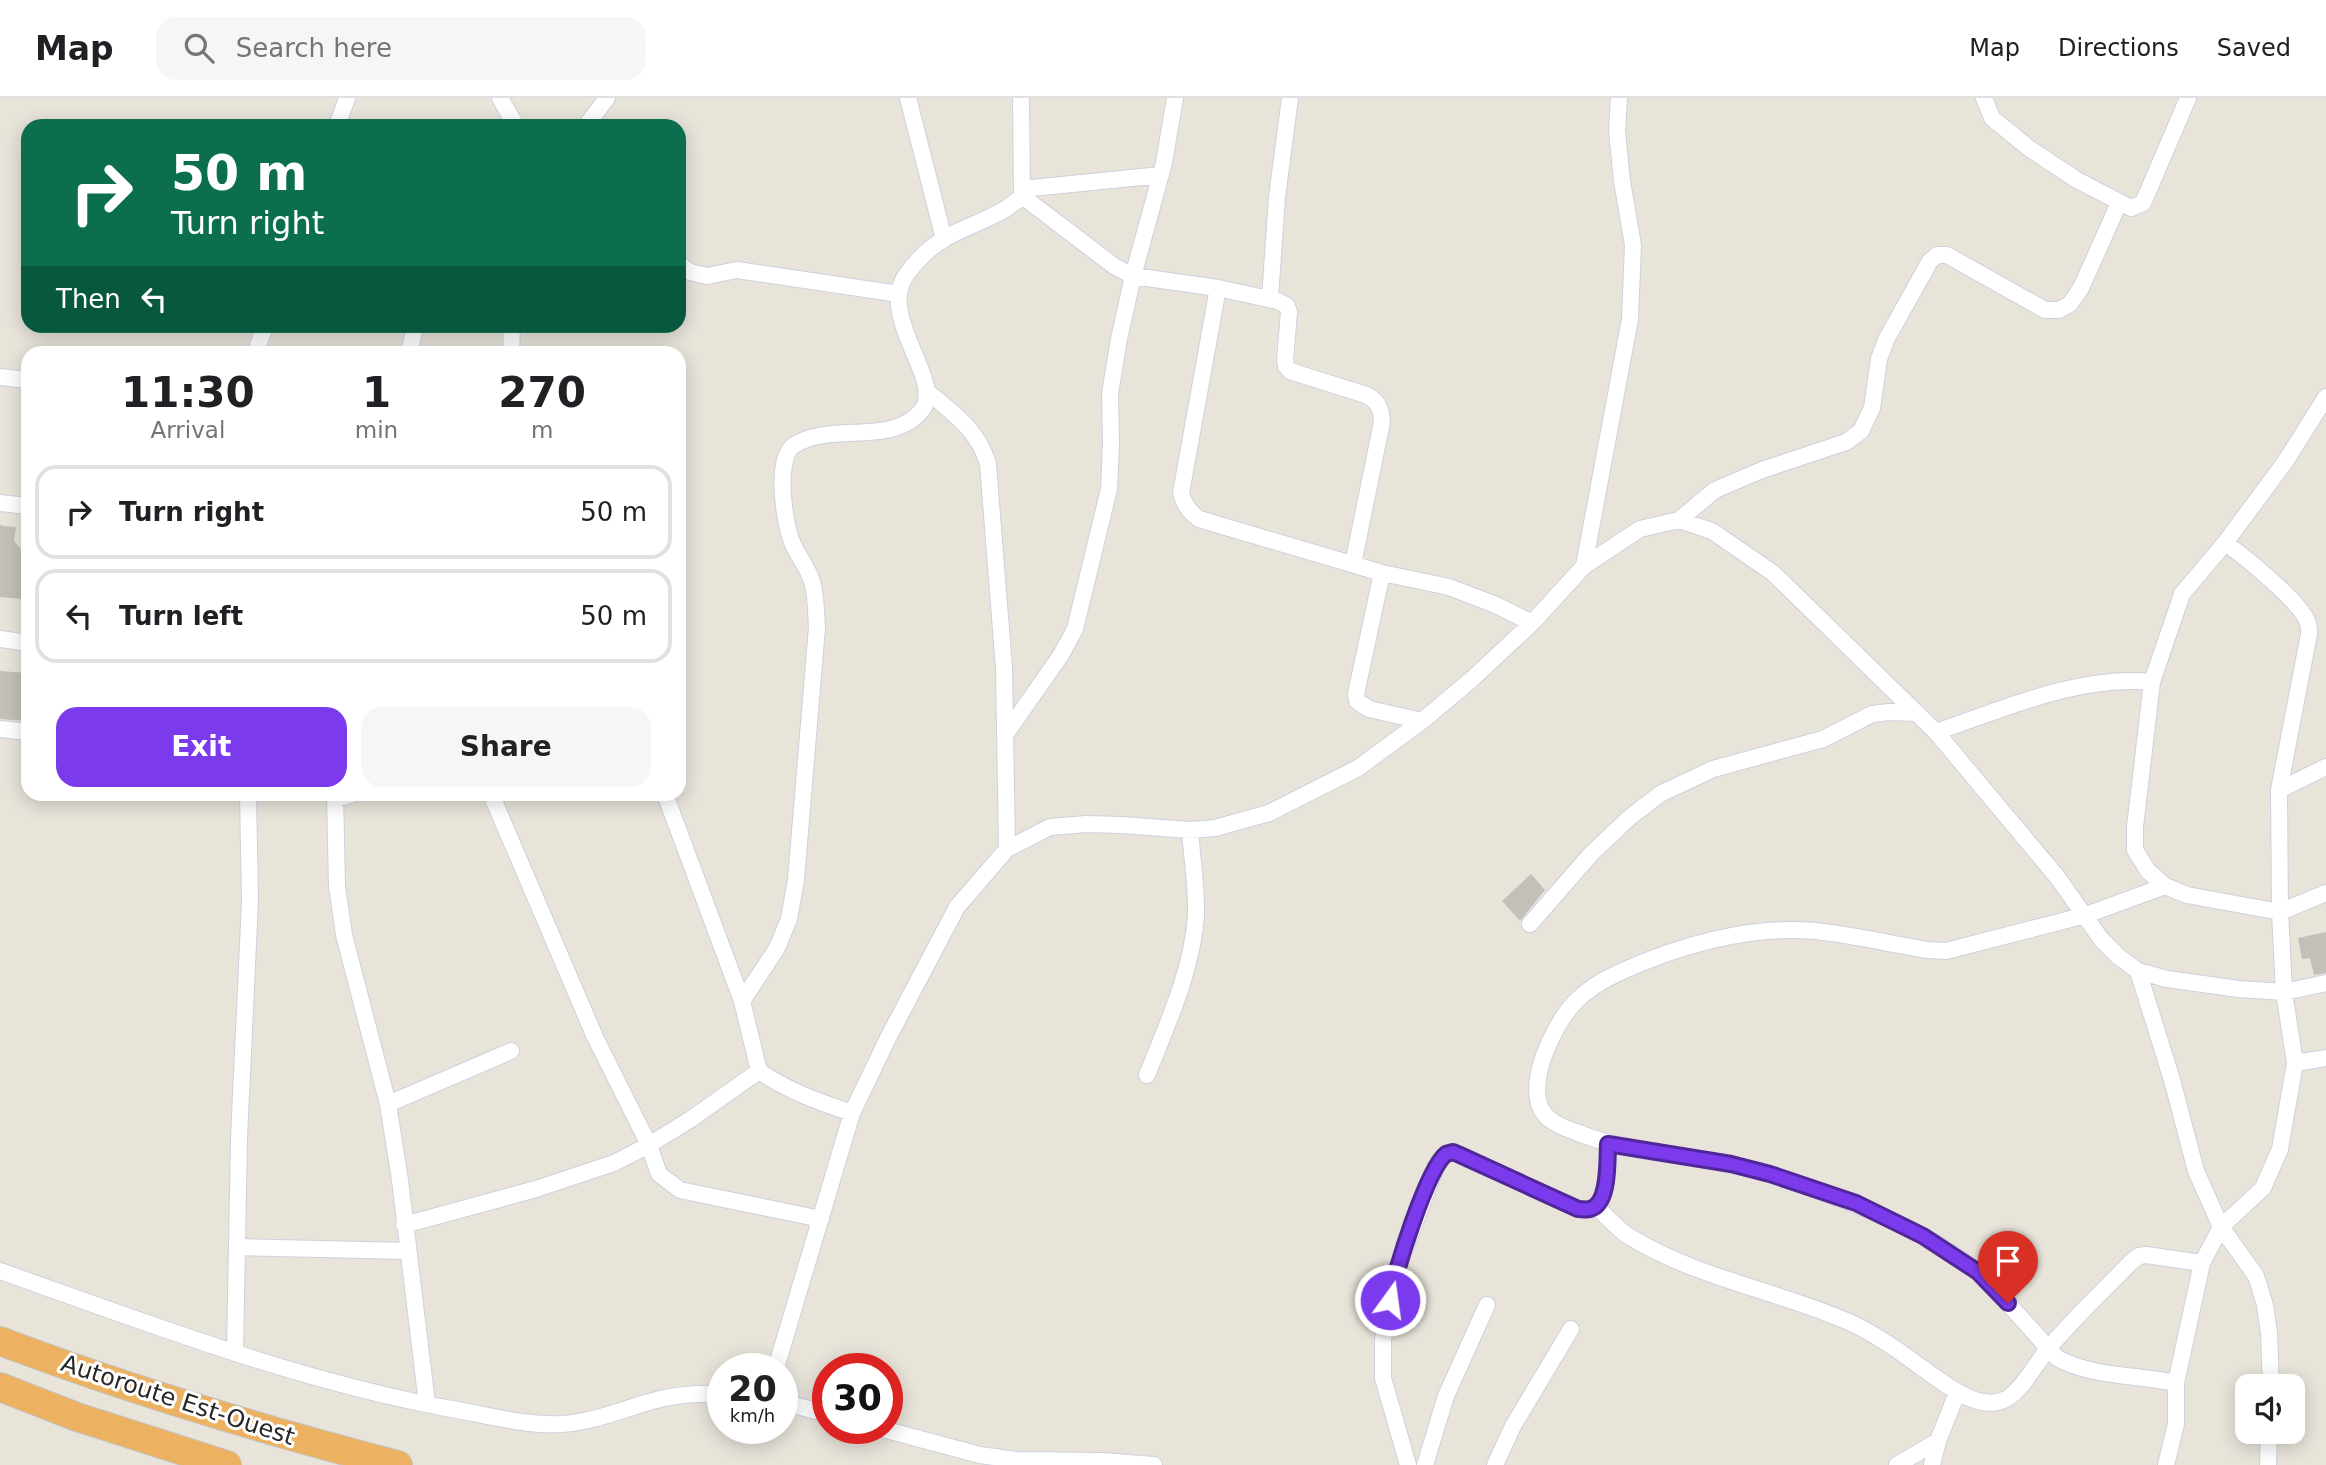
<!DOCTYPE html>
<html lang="en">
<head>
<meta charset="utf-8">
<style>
  :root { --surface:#fff; --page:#f6f6f6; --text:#202124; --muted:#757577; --line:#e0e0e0; --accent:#7c3aed }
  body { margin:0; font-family:"DejaVu Sans",sans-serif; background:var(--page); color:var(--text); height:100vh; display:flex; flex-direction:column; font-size:26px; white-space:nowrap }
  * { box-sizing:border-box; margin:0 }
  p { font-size:23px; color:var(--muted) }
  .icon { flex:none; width:38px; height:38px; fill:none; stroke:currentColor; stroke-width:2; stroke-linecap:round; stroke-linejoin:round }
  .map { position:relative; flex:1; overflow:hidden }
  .drawer { position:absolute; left:21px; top:248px; width:665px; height:455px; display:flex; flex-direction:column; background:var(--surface); border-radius:21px; box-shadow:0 4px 18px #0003 }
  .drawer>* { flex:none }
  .banner { position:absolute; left:21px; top:21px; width:665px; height:214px; border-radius:21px; box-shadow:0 4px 18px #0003; background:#0b6e4f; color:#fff; overflow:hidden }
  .tools { position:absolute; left:2235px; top:1276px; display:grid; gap:14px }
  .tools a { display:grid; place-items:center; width:70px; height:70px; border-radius:14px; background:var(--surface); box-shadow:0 4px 18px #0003; font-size:35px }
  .speed { position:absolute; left:707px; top:1255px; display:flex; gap:14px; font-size:35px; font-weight:700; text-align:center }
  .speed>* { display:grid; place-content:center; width:91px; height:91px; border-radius:50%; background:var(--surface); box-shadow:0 4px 18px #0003; line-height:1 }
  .speed small { font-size:18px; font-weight:400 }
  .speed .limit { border:10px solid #d22; background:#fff; color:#111 }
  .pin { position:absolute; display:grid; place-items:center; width:60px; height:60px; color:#fff; margin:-72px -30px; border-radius:50% 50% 50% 0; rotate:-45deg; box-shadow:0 0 7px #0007 }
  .pin .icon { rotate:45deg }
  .me { position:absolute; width:77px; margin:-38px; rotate:14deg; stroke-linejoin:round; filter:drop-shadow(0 0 5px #0008) }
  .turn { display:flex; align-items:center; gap:24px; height:147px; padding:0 35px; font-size:32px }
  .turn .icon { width:91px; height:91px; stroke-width:2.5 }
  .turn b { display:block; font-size:49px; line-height:60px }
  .then { display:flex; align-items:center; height:66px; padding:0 35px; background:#0003; gap:14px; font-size:26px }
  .eta { display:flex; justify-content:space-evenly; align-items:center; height:119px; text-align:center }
  .eta b { font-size:42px; font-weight:700; line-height:49px }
  .button { display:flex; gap:14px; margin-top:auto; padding:14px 35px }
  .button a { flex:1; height:80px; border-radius:21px; background:var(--accent); color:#fff; font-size:28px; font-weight:700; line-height:80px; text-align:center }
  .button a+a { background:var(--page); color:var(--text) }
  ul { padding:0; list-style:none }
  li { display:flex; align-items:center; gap:21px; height:94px; margin:0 14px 10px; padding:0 21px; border:4px solid var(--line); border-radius:21px }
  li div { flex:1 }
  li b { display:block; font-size:26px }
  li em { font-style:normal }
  header { display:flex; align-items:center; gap:42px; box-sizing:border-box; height:98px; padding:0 35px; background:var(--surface); border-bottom:2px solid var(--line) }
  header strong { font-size:33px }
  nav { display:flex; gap:38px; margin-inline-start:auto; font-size:24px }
  .search { width:490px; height:63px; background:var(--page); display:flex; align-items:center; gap:18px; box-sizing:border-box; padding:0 24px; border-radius:21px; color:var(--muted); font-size:26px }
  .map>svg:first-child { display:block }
  .building { fill:#c3c0b9 }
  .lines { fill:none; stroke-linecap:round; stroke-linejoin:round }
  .street-casing { stroke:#cfd0de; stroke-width:18 }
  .highway-casing { stroke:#c3c3c3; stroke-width:30 }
  .street { stroke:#fff; stroke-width:16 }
  .highway { stroke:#ecb261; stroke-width:28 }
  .route-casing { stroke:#51269a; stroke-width:18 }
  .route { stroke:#7c3aed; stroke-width:12 }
  .labels { text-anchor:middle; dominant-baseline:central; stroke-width:6; stroke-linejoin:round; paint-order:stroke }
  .street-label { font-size:24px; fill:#272727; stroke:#fff }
</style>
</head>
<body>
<header>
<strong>Map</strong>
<div class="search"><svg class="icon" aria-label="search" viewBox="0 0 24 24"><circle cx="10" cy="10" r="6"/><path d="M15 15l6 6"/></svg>Search here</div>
<nav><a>Map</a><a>Directions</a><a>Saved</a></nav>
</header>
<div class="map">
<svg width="2326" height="1367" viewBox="0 0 2326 1367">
  <rect width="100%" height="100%" fill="#e8e4da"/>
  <path class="building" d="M0,426l2,2 14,1 -2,14 14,17v24l-4,-1 -2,18 -22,-2z
    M0,573l28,2v48l-28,-2z
    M1531,776l14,16 -25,31 -18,-20z
    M2326,834v41l-12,2 -4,-17 -8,1 -4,-21z"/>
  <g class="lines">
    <defs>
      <path id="street" d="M500,0l16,28
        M908,0l36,141
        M1984,0l8,20 38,31 47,31 54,28 12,-5 45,-105
        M337,28l10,-28
        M586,28l21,-28
        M1022,91l139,-14
        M1022,98l92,70 19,10 85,12 60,13 9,5 2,6 -4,48 1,6 4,5 76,24c12,6 15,13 16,27l-29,142
        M679,166l11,8 17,4 30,-6 162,24
        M1218,190l-37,205c3,12 8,18 18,26l183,54 67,14 47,18 36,18
        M1270,200l7,-101 13,-99
        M255,256l10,-28
        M409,256l6,-28
        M511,256l1,-28
        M0,279l28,3
        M928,294c26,22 50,38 60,72l16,204 3,181
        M0,405l28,3
        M1679,422l36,-30 47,-20 84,-28 15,-11 11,-23 7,-49 7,-19 44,-79 7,-6h10l98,55h14l11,-6 11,-16 38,-85
        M1584,468l46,-247 3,-74 -11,-64 -5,-51 2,-32
        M1382,475l-26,121 1,7 12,8 53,12
        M0,541l28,4
        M2152,584l-17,145v23l13,21 17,15 22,9 93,17 46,-19
        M0,631l28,3
        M1936,634c68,-23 142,-57 216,-50l30,-88 43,-51 60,-81 41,-65
        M1005,637l56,-80 14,-26 34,-140 2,-46 -1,-49 9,-55 14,-63 31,-113 11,-65
        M2279,692l47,-23
        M335,696l2,92 7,49 44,169 12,76 27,224
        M491,696l104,243 54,108 10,29 21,16 141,29
        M665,696l77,207 17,70c29,20 60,31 93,42
        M335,701l18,-5
        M2165,788l-79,29 -140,36 -18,-1c-37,-6 -75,-15 -112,-19 -67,-6 -140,15 -200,43 -15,7 -28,15 -40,27 -21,21 -57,91 -28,117 7,6 19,11 28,14 49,20 102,22 154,32 24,5 49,13 72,21 62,21 123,46 175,86 8,6 15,15 22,23 20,21 39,43 58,64 35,19 80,17 119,25
        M1530,826l61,-70 38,-36 31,-24 53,-25 110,-30 49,-25 17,-2 26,1
        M2138,873l34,109 24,91 25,56 35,49 9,29 4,28 2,53
        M742,903l35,-53 12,-29 7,-39 21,-253c-1,-14 -1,-29 -4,-42 -4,-17 -15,-28 -21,-43 -8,-20 -17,-82 1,-96 35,-25 101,1 129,-36 23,-29 -45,-92 -16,-135 9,-13 24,-28 38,-36 26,-16 56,-21 78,-43l-1,-98
        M2295,965l31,-5
        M1147,977c20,-50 45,-104 49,-159 1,-28 -4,-57 -6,-86
        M388,1006l123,-53
        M1596,1108c10,10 20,21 31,29 68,43 149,55 222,87 27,12 53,31 76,48 20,14 55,43 81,29 15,-8 30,-35 41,-49 26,-31 56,-59 84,-88l8,-6 7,-1 56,8
        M404,1127l132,-36 78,-26 35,-18 42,-26 68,-48
        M237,1149l170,4
        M0,1173c150,53 300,111 457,139 33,6 71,16 105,14 33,-2 66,-17 98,-25 21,-5 41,-6 63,-5
        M235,1254l4,-214 11,-237 -2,-107
        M776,1270l76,-255 36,-75 69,-131 50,-58 43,-22 36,-3 36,1 68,5 25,-2 54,-15 89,-45 64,-47 49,-41 61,-57 52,-57 56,-37 39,-9 33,11 61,42 163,159 122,146 43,61 18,18 19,14 29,8 72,10 45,3 42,-9
        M782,1304l46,12
        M879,1330l101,27 36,5 86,1 52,4
        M1408,1367l-25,-87v-38l10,-60 44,-116 9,-10 7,-2 125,57c4,0 8,1 12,0 20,-5 17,-49 18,-65
        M1425,1367l21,-69 41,-91
        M1495,1367l18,-39 58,-97
        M1897,1367l41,-24
        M1932,1367l6,-24 19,-48
        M2166,1367l10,-41v-41l26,-120 19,-36 42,-39 17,-39 15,-86 -11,-71 -4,-80 -1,-122 30,-156c0,-1 0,-10 -1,-11 -6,-20 -64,-67 -83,-80
        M2268,1367l1,-33"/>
      <path id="highway" d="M0,1243c130,49 263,89 398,124
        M0,1289l77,30 150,48"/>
    </defs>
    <use href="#street" class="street-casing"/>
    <use href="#highway" class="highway-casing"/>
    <use href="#street" class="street"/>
    <use href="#highway" class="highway"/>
  </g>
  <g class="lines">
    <defs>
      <path id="route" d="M1390,1202c4,-26 37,-131 56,-146l7,-2 7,3 118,54c4,0 8,1 12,0 20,-5 17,-49 18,-65l123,20 39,10 86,29 67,33 55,36 30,31"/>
    </defs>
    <use href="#route" class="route-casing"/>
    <use href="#route" class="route"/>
  </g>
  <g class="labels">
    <g class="street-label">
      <text transform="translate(178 1302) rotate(18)">Autoroute Est-Ouest</text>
    </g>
  </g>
</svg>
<div class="tools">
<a><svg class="icon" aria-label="sound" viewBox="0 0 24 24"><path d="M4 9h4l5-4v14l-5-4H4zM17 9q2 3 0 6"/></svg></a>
</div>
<div class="speed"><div>20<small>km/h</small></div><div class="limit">30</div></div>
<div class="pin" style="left:2008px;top:1205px;background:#d93025"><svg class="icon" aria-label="arrive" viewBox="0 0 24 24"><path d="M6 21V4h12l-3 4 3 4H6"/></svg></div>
<svg class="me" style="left:1390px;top:1202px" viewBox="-20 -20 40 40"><circle r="17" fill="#7c3aed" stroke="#fff" stroke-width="3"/><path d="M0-11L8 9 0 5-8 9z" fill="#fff"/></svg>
<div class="banner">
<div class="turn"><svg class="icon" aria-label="right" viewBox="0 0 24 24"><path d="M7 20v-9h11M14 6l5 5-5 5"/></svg><div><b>50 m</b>Turn right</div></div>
<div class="then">Then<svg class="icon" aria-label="left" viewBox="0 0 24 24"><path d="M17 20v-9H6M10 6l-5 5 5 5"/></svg></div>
</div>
<section class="drawer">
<div class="eta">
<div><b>11:30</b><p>Arrival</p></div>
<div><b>1</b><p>min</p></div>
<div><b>270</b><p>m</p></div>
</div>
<ul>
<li><svg class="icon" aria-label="right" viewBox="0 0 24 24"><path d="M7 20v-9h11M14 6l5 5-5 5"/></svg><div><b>Turn right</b></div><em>50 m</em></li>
<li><svg class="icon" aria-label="left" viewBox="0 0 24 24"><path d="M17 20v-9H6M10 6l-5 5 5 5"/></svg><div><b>Turn left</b></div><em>50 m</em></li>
</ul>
<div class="button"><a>Exit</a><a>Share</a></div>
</section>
</div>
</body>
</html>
